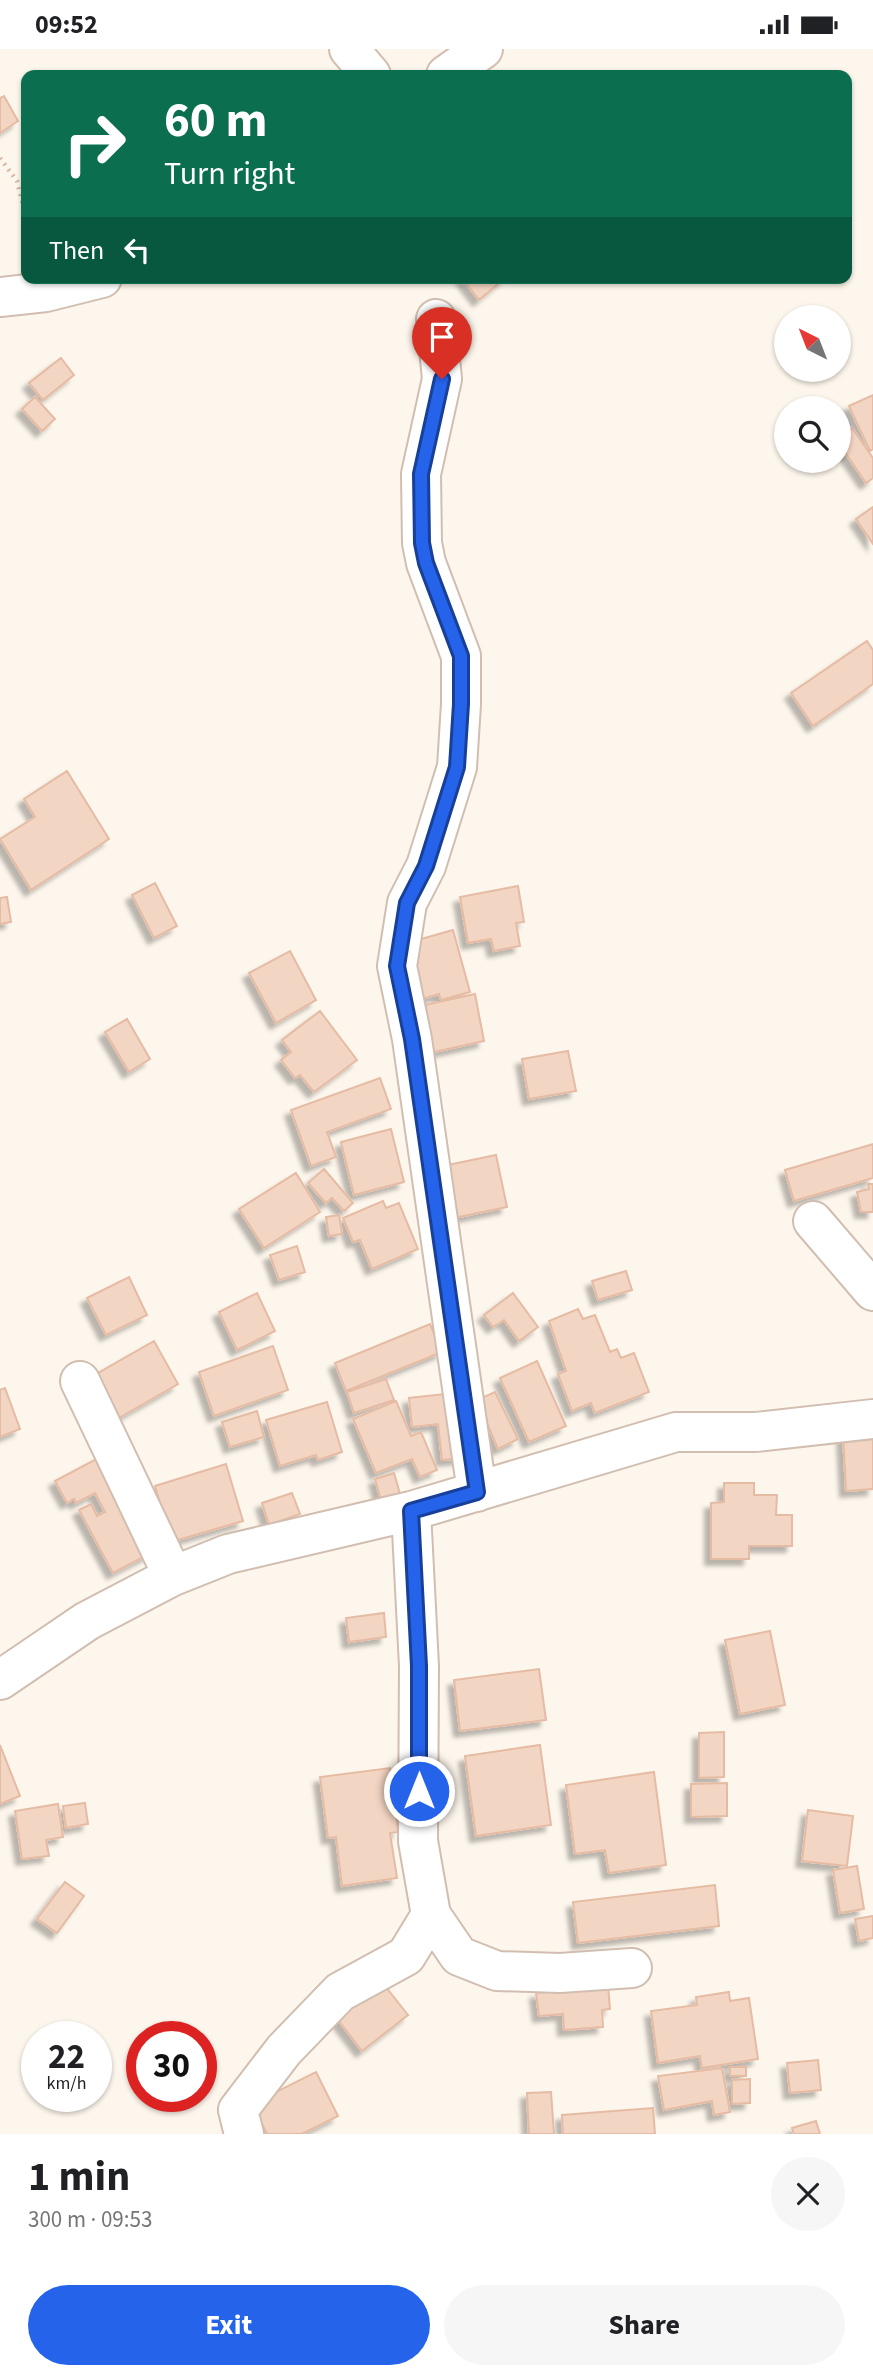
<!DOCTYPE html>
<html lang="en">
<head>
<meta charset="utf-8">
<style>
  :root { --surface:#fff; --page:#f6f6f6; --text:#202124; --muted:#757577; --accent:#2563eb }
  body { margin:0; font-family:"Source Sans 3",sans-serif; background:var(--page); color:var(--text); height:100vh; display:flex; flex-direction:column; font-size:26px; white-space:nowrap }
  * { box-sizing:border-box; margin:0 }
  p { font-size:23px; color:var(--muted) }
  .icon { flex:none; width:38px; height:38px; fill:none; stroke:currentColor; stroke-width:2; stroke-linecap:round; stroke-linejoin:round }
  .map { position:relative; height:2085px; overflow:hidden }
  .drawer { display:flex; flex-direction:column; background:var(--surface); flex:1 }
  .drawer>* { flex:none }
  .top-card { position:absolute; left:21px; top:21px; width:831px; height:214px; border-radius:14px; box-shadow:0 2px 5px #0004; background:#0b6e4f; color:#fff; overflow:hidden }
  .needle { width:46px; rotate:318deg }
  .controls { position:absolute; left:774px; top:256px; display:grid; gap:14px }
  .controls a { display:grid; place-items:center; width:77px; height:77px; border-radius:50%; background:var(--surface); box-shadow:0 2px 5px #0004; font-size:35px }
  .speed { position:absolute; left:21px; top:1972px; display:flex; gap:14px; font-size:35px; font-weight:700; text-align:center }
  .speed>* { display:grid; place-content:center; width:91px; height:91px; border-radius:50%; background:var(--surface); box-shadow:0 2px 5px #0004; line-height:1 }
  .speed small { font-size:18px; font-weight:400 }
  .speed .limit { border:10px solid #d22; background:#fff; color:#111 }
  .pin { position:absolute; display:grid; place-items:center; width:60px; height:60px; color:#fff; margin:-72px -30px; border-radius:50% 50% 50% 0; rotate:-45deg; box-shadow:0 0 7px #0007 }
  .pin .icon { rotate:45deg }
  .me { position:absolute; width:77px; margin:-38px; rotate:0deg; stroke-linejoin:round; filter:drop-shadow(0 0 5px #0008) }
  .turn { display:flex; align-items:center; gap:24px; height:147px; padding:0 28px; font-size:32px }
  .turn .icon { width:91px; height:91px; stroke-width:2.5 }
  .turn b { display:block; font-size:49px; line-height:60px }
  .then { display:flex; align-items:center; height:66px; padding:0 28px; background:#0003; gap:14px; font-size:26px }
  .round { display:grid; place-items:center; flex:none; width:74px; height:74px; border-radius:37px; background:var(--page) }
  .summary { display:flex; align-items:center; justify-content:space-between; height:119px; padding:0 28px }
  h1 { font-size:42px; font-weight:700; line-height:52px }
  .cta { display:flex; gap:14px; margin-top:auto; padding:14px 28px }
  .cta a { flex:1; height:80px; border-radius:42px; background:var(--accent); color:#fff; font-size:28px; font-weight:700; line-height:80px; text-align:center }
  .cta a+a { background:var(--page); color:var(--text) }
  .status { display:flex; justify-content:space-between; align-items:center; height:49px; padding:0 35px; background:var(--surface); direction:ltr }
  .status svg { height:19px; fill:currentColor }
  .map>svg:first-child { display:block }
  .building { fill:#f3d5c3; stroke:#e6bba3; stroke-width:2; filter:url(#shadow) }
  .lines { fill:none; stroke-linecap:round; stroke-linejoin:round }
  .minor-casing { stroke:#d1beb0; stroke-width:42 }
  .path { stroke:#d9b8a5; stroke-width:4.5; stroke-dasharray:2 5; stroke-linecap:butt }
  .minor { stroke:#fff; stroke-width:38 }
  .route-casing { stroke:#184099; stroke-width:18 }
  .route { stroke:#2563eb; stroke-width:12 }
</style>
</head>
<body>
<div class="status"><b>09:52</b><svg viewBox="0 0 49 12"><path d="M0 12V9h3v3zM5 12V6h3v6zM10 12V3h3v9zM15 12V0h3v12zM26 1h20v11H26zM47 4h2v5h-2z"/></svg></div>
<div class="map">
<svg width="873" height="2085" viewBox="0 0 873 2085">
  <defs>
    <filter id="shadow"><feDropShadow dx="-6" dy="6" stdDeviation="2" flood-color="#0004"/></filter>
  </defs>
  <rect width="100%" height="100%" fill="#fdf6ec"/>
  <path class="building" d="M4,47l14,25 -18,12v-35z
    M462,229h43l-26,22z
    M61,309l13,17 -31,25 -14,-17z
    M873,346v54l-3,2 -21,-45z
    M35,348l20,22 -13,12 -20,-22z
    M852,379l21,30v20l-7,5 -28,-41v-4z
    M873,458v37l-17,-25z
    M867,592l6,9v34l-60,42 -22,-33z
    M67,722l42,68 -78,51 -31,-51 35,-22 -11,-18z
    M155,834l22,43 -23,12 -22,-43z
    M518,837l6,36 -8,1 4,23 -26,5 -3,-12 -23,4 -8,-46z
    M7,848l4,25 -11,2v-26z
    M453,881l17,62 -29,8 -2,-6 -17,5 -15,-56z
    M290,902l26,49 -40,23 -27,-50z
    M475,945l9,47 -63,14 -10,-47z
    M320,962l37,49 -43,32 -14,-17 -5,3 -14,-18 10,-8 -9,-12z
    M127,970l23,40 -21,13 -24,-40z
    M568,1002l8,40 -47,8 -7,-40z
    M380,1029l11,31 -64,23 9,25 -25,9 -20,-56z
    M391,1080l13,53 -50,13 -13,-53z
    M873,1095v34l-79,23 -9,-31z
    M496,1106l11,52 -53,11 -11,-52z
    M324,1120l29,34 -9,8 -12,-13 -6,5 -18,-20z
    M296,1124l24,39 -56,36 -25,-39z
    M868,1135h5v28h-12l-4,-20 12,-3z
    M383,1152l3,7 13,-5 19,46 -46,20 -12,-29 -7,2 -10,-24z
    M339,1166l3,19 -13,2 -3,-19z
    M297,1197l8,26 -26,8 -9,-25z
    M626,1222l6,19 -34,10 -6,-19z
    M129,1228l18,38 -41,20 -19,-37z
    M257,1244l18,38 -38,19 -18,-38z
    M513,1244l25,34 -19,14 -15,-21 -11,7 -9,-12z
    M578,1260l5,10 12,-4 15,37 7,-3 4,9 13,-5 15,39 -54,21 -4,-10 -19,8 -14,-37 8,-3 -17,-50z
    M430,1275l12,28 -96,39 -11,-28z
    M154,1292l24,43 -61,35 -24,-43z
    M273,1297l15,44 -74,26 -15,-44z
    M537,1312l29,65 -37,16 -29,-64z
    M386,1330l8,21 -40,13 -7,-21z
    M5,1339l15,41 -20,8v-47z
    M495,1343l23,47 -20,10 -21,-49z
    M454,1344l7,65 -19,2 -4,-36 -26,3 -3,-29z
    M396,1352l15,35 10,-4 16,38 -17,7 -8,-18 -36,14 -23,-54z
    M327,1353l15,50 -24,8 -2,-5 -36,11 -14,-46z
    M257,1362l7,26 -34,10 -8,-25z
    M873,1386v54l-27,2 -3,-55z
    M102,1407l51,96 -40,21 -34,-63 12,-6 6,12 8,-4 -10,-19 -19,10 -2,-4 -7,4 -12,-22z
    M226,1415l17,57 -72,21 -16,-56z
    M394,1424l6,21 -19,6 -6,-21z
    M724,1434h30v12h23l-1,20h16v31h-43v13h-38v-56l13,-1z
    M292,1444l8,21 -31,11 -7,-22z
    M384,1564l2,24 -37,5 -3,-24z
    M770,1582l15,74 -45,9 -15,-74z
    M539,1620l7,51 -86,11 -6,-51z
    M724,1683v45l-25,1v-45z
    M0,1696l20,51 -20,8z
    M540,1696l11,80 -75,11 -11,-80z
    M390,1719l8,64 -8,1 7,45 -55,8 -6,-49 -8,1 -8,-61z
    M654,1723l12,93 -57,8 -4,-23 -30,4 -9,-69z
    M727,1734v33l-36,1v-33z
    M85,1754l3,21 -22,4 -3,-22z
    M58,1755l5,33 -17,3 3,16 -27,3 -7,-48z
    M808,1761l45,6 -6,50 -45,-5z
    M857,1817l7,43 -24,4 -7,-43z
    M65,1833l19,14 -27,37 -20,-14z
    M715,1836l4,41 -141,17 -5,-41z
    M873,1867v22l-14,3 -4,-22z
    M378,1928l30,38 -46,36 -30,-39z
    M608,1937l2,23 -8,1 1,17 -39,3 -1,-16 -24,2 -3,-23z
    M729,1943l1,9 19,-3 9,61 -56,9 -2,-12 -42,7 -7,-52 46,-6 -1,-8z
    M818,2011l3,30 -31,3 -3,-30z
    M730,2018h16v9h-16z
    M722,2019l8,44 -16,3 -2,-14 -48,9 -6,-34z
    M316,2023l22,44 -36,18h-35l-15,-30z
    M750,2030v24l-18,1v-24z
    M551,2043l3,42h-25l-2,-41z
    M653,2059l2,26h-92l-1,-19z
    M816,2072l4,13h-26l-2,-6z"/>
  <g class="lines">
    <defs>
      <path id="minor" d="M349,0l22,26
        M446,26l37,-26
        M0,248l46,-5 56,-14
        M436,270l6,60 -21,95 1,69 4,20 35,93v48l-4,63 -31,99 -19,37 -10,63 15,73 65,453
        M813,1172l60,70
        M80,1332l93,195
        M411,1462l8,155 -1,175 13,74 28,41 38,15 63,2 72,-5
        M0,1631l87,-59 86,-45 55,-22 183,-43 265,-79h80l117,-13
        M244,2085l-6,-24 46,-60 56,-58 66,-36 25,-41"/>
    </defs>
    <use href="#minor" class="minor-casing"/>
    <path class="path" d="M0,109l17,23 9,36"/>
    <use href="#minor" class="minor"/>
  </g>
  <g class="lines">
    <defs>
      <path id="route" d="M419,1742v-125l-8,-155 66,-19 -65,-453 -15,-73 10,-63 19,-37 31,-99 4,-63v-48l-35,-93 -4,-20 -1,-69 21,-95"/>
    </defs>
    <use href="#route" class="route-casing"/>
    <use href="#route" class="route"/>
  </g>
</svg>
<div class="controls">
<a><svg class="needle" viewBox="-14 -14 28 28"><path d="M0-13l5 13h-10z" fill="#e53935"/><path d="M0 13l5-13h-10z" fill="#757577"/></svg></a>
<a><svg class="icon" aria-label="search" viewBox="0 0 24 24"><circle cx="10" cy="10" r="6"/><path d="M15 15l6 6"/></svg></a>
</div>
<div class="speed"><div>22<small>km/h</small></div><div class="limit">30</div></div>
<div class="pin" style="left:442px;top:330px;background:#d93025"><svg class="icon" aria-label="arrive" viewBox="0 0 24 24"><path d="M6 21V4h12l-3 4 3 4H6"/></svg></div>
<svg class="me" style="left:419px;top:1742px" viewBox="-20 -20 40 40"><circle r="17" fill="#2563eb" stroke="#fff" stroke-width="3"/><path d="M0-11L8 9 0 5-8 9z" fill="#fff"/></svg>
<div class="top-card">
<div class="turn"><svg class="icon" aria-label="right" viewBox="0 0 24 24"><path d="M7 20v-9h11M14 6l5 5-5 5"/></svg><div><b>60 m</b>Turn right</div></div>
<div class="then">Then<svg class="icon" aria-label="left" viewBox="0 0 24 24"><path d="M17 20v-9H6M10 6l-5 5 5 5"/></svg></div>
</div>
</div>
<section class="drawer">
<div class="summary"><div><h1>1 min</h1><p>300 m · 09:53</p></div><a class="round"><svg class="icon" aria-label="close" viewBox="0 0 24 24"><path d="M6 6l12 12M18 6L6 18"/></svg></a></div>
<div class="cta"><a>Exit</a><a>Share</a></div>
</section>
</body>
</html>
